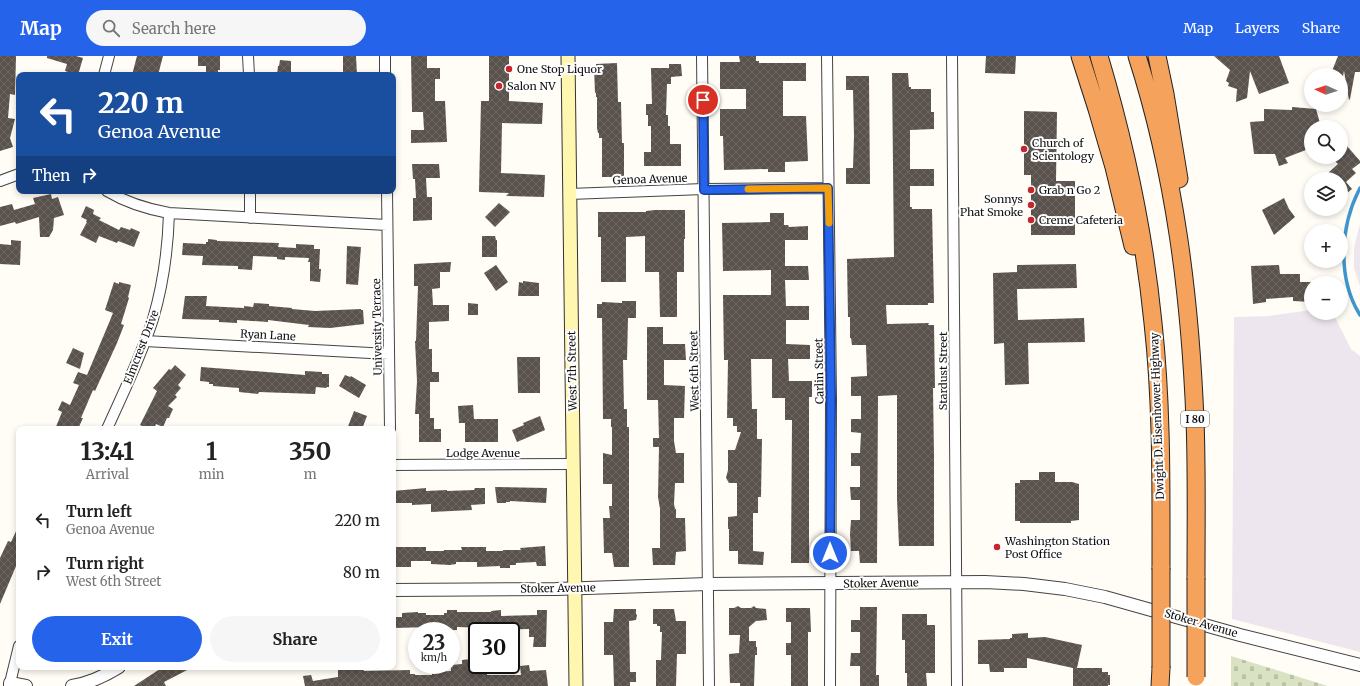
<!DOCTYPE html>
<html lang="en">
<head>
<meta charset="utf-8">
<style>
  :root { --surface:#fff; --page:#f6f6f6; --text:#222; --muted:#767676; --accent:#2563eb }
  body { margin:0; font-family:Merriweather,serif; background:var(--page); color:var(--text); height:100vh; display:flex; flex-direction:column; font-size:15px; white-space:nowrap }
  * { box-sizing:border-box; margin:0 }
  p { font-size:13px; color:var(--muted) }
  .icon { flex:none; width:22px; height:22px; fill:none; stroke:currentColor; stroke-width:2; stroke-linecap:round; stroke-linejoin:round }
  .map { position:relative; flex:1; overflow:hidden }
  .drawer { position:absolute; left:16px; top:370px; width:380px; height:244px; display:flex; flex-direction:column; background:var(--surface); border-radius:8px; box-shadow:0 2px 6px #0003 }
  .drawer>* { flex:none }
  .banner { position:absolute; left:16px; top:16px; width:380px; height:122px; border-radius:8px; box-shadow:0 2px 6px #0003; background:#1a4fa0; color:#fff; overflow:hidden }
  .needle { width:26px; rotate:273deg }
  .fabs { position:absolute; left:1304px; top:12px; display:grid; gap:8px }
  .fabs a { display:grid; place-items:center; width:44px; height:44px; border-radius:50%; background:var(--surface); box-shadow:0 2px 6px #0003; font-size:20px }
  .speed { position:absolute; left:408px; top:566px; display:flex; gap:8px; font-size:20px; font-weight:700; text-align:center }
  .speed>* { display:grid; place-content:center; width:52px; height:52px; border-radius:50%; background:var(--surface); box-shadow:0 2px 6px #0003; line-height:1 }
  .speed small { font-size:10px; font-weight:400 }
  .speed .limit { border:2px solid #111; border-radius:6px; background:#fff; color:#111 }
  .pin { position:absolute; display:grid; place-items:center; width:34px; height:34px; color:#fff; margin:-17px; border:2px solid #fff; border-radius:50%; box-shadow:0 1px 4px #0007 }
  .me { position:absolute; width:44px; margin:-22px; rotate:0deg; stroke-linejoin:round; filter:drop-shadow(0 0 3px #0008) }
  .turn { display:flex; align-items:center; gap:14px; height:84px; padding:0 16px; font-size:18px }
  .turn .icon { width:52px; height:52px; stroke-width:2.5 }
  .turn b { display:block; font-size:28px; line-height:34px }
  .then { display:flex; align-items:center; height:38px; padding:0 16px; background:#0003; gap:8px; font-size:15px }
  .eta { display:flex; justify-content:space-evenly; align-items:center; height:68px; text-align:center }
  .eta b { font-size:24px; font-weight:700; line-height:28px }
  .action { display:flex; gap:8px; margin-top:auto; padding:8px 16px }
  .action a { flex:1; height:46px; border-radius:24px; background:var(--accent); color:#fff; font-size:16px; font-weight:700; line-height:46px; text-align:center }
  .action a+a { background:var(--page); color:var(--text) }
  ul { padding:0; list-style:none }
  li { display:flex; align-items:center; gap:12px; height:52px; padding:0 16px }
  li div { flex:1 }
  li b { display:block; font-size:15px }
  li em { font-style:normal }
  header { display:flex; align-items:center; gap:24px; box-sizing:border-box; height:56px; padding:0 20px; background:var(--accent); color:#fff }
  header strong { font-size:19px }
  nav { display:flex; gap:22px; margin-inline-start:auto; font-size:14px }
  .search { width:280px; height:36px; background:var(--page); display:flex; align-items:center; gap:10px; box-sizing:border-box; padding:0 14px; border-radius:22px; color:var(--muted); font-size:15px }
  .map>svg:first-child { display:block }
  .industrial { fill:#eee6ef }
  .cemetery { fill:url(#cemetery-stones) }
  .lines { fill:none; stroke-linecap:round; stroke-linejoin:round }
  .stream { stroke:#3f96cf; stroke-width:3.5 }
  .building { fill:url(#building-cross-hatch) }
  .minor-casing { stroke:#444; stroke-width:12 }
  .tertiary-casing { stroke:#444; stroke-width:14 }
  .secondary-casing { stroke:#333; stroke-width:15 }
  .motorway-casing { stroke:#222; stroke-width:19 }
  .minor { stroke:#fff; stroke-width:10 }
  .tertiary { stroke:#fff; stroke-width:12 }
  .secondary { stroke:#fff6b0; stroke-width:13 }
  .motorway { stroke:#f5a25d; stroke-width:17 }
  .motorway-bridge-casing { stroke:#222; stroke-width:19; stroke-linecap:butt }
  .motorway-bridge { stroke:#f5a25d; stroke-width:17 }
  .route-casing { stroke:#184099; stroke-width:10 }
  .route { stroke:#2563eb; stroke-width:7 }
  .slow { stroke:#f59e0b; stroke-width:7 }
  .poi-dot { fill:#c4262e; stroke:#fff; stroke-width:1.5 }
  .labels { text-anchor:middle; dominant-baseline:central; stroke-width:4; stroke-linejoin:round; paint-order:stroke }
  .shield { fill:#fff; stroke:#585858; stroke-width:1 }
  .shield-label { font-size:10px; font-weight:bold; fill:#111 }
  .poi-label { font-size:11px; fill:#111; stroke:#fff; text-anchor:start }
  .street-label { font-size:11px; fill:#111; stroke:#fff }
</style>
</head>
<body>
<header>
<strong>Map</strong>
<div class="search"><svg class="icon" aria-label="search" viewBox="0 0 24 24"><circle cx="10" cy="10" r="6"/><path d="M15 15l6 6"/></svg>Search here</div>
<nav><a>Map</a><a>Layers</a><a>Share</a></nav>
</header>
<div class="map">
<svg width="1360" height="630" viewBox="0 0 1360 630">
  <defs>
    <pattern id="cemetery-stones" width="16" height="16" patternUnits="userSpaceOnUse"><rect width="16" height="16" fill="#d9e3c4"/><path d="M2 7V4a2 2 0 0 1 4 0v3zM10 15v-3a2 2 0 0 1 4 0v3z" fill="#b9c2a7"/></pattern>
    <pattern id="building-cross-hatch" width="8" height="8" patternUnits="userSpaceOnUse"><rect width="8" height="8" fill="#5a524d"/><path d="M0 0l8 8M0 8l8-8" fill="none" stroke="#6d6662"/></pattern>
  </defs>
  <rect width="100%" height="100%" fill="#fffdf5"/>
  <path class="industrial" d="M1360,168v62l-6,-18v-21z
    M1311,254v3h20l6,8 14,28 9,7v296l-128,-33 2,-302 35,-1z"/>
  <path class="cemetery" d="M1231,600l97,30h-97z"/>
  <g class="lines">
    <path class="stream" d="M1360,132c-20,38 -23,90 0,127"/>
  </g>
  <path class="building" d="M0,0h16l-1,39 -5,-1 -2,24 7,1 -5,19 3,9 -13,4z
    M47,0h29l7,2 -5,17 -13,-4 2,-7 -20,-6z
    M137,0h26l-5,19h-26z
    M198,0h22v14h-2v5l-12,-1v-8h-8z
    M343,0h13l1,19h-14z
    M411,0h16v12h13v11h-5v22h10l2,41 -36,1v-13h13l-1,-18h-11z
    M489,0h20v45l34,2 -1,21 -40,-1 -1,50 44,2 -1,22 -38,-1 3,-3 -30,-1 2,-91h8z
    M739,0h17v5h3v2h47v18h-23v35h23l2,45 -23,1v10h-17v-3l-44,1 -1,-34h-3v-27h26v-20h-26v-27h20z
    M986,0h30l-1,18 -30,-1z
    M1214,0h65l10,27 -30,11 -9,-23 -3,27 -11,4 1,-13 -9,-3 1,-3 -3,-2 4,-11z
    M1338,0h22v16h-5l-5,27 -1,1 -5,-29 -1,5 -11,-5z
    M280,4l11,1v14h-14l1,-9h1z
    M617,7l1,39h3l1,41h2v34h-22v-39h-3v-5h-1l-1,-5v-31h-1v-4h-1l-1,-26h2v-3z
    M669,8h12l1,12 -11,1v7h-4l-1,31h2v11h2v18h11v22h-37v-14h7v-26h-3v-11h-2v-11h6l-1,-36h18z
    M892,17h16l1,14h2v2h20v23h3v17l-24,1v39h24v17h-24v21h2v2h20l2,94h-6v2h-42l1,19 42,-1 -1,2h6l1,63h-2l1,68v90h-35l-2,-47v-104l-19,1 -1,167h-17l-1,-12h-8l-1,-17 1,-14h9v-20h-9l-1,-13h10v-21h-9v-13h9l1,-20 -10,-1v-13h10v-23h-10v-19l16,-1 -1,-31h-14l-1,-7h-1v-21h-2l-1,-58 47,-2z
    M846,20h23l1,108h-24v-16h7l1,-32 -1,-46h-7z
    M1292,51l24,2 5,18h-10v21l-26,10 3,5 -9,3 -4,-12h-21l-4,-32 14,-1v-12l28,1z
    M1024,55l33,1 -1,69h19v54h-44v-60h-7z
    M1341,83l19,22v2l-8,6 4,4 -10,9 6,7 -11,9v-19h-7l-6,-6 10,-9 -4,-4 4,-3h3z
    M412,108h27l1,14h-14l1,19h5v23l-19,1v-23h3l-1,-19h-2z
    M51,138l1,5 6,-2 6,18 -10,3 -1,12 -4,7h-9l-1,-20 -23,7 -1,-2 -15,4v-19l12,-3 2,6 21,-6 -2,-6z
    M1284,142l5,11 6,8 -21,18 -12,-25z
    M499,147l11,9 -15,15 -10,-10z
    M86,150l8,4 -1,4 8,4 -2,2 20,10 2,-3 9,3 1,-2 9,4 -6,15 -16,-6 -1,2 -18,-7 -3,7 -16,-8 7,-13h-1l1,-2 -6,-3z
    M655,154h30v29h-1v33h-7v45h-17l-1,-45h-14v-36l-19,1v45h-25v-45h-3v-25h48v-1z
    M770,157h14v12h4l1,2 19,-1v14h-23v26h23l1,14h-24l1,26h23v14h-23v24l24,1v14h-22l1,22h23v16h-3v166h-18l1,-143h-7v-22h-13v-39h-21l1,50h5v30h5l-1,58h-3v16h-5v38l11,1 -1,13 -25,-1v-13h-9v-22h-1v-12l9,-1v-33h-8l-3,-5 2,-8v-20h7l6,-18h-4v-6h-4v-8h-6l1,-58h-4l-1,-65h48v-25l-48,1 -1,-48 48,-1z
    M482,180h13l1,4h1v17h-15z
    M208,183l9,1v1l62,2 -1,4 18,1v-4l18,1v4h6l-1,20h2l-1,13 -10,-1v-19h-2l1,-4 -24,-1v3l-8,-1v-2l-24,-1 -1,14 -14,-1v-3l-36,-1 1,-9 -21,-1 1,-12 23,1v-2h2z
    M11,184l10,1 -1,24 -20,-1v-20l11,1z
    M347,190l14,1 -3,38 -12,-1z
    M451,206l-1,10h-10v16l-8,1 1,16h16v16l-20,1v27h3v23h7v10h-9v36h4v11h7v13h-22v-28h-4l2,-33 -2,-40h1l2,-55h-4v-22z
    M1076,208l1,24 -60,1 1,31 66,-2 1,24 -57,1 1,41 -24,1 -1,-42 -10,1 -1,-71 24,-1v-7z
    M496,209l12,17 -12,9 -12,-18z
    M1279,209l1,9h20v8h11v20l-18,-1v-4l-27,2v3l-13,2 -2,-38z
    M523,225l16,2v13h-21l1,-14 4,1z
    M114,226l5,2v-2l12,3 -3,12 1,1 -8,26 3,1 -7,18 -22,48 -2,-1 -12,28h2l-5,11h-23l7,-17 -4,-2 4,-9 8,4 9,-20 -6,-2 5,-11 9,3 19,-45 7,-17 -8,-3z
    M185,240h22l-1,10 38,2v-2l9,1 1,-4 15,1v2l23,2v1l23,2 46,-2v1h2l1,14 -34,4 -22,-1 1,-2 -41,-5v2l-31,-2v3l-18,-1v-2l-37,-1z
    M622,245h14v17h-8l-1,42h-4l1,49h3v18h2v140h-15l-2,-14h-8l-1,-35h7l-1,-12h3v-22h-9v-31l9,2v-28h-1v-8h-8l-1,-101h-5v-14h5v-2l20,1z
    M468,247l10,1v11h-10z
    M647,271h16v17h22l1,16h-22v25l21,1 -1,32h-10v23l2,12h8v30h-9l-1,21 1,5h1v9h9l1,33 -10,1 -1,13h-22l-1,-17h8v-39l-2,-12 1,-50h-6v-9h6l-1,-38h-11z
    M73,292l11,5 -4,16 -14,-6z
    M517,301h23v36h-22z
    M175,309l11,10 -8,10 3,3 -6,7 2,2 -9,9 5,3 -4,9h-2l-4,9 -7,-3 -2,5h-5l-9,-4 17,-34 -4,-3 16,-19 2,1z
    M201,311l104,8v-4l17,1v2h7v13h-2l-1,1 -10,-1 -1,7 -56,-2 -1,2 -19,-2v-4l-26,-2v-2h-4v-2l-9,-1z
    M345,319l5,2 1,-1 15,9 -7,13 -20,-12z
    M473,349l1,14h24v23h-33v-19h-6l-1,-17z
    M354,355l13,5 -5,13h-15z
    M540,360l5,14 -28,12 -5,-12 12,-5 -1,-2z
    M1039,416h16v10h17l7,2v36l-8,1v2h-51v-2h-5v-38h5v-3h19z
    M495,431l52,1 -1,15 -36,-2v1h-4v1h-9z
    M426,432v3l21,-1v1l27,-1 1,-2h10v16l-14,1 1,5 -41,2v-8l-19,1v-2h-19v-12z
    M19,469v34l-19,45v-46l8,-17 3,1z
    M545,490l1,20h-9l-1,-4 -20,1v2h-6v3h-10v-2l-23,1v-5h-21v2l-6,1 -19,-1v-3h-20v6h-18v-20h33v4h18v-1h18l-1,-3h25v4h17v-1h18l-1,-2z
    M738,550l3,2h10l3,-2 2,2 10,1 1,11 -11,1 -7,6v14h7v6h1v8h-2l-1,31h-14v-3h-10l-1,-29 10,-1 1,-18h-11v-27h5z
    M860,551h17l-1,68h3v11h-19v-20h-10l1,-13h9v-21h-9v-12h9z
    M786,552h24l1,24h-3v54h-17v-31h-5v-12h5v-21h-5z
    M614,553h22v5l1,1 -1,5 -7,1 1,51h6v10h-6v4h-16l-1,-31h-9v-33h9z
    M653,553h21l2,12h10v33h-9l-1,32h-20v-26h5l1,-28h-2v-6h-3v-2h-4z
    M447,554h10v2h34v-1l10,-1v6l36,-1v-5h10l-1,37h-13l1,-10h-5v-8l-38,1v-2l-34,-1v3l-25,1v-4l-39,1v-11h9v-4l16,-1v1h8v2h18v-2h3z
    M902,558h25v11h8v48h-9l1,13h-20v-13h-2v-33h-3z
    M1028,577v5l17,-1 37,8 -5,23h25v4h6v3h2v10h-2v1h-35v-18l-46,-10v10h-23v4h-14l-1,-8h-11v-24l32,-1v-1h2v-4z
    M471,603l4,11h12v5h34l-1,-9 9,-1 1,6 16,-1 2,16h-243l-2,-10 8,-1 2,6 25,-4v-8l18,-1 1,2 6,-1 1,2 46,-1v4h5v1h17v-3l19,-1v-6l11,-1v-4z
    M163,611h30l-29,15 2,4h-32z"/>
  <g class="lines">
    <defs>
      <path id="minor" d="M248,0l1,19
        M385,0v19
        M702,0l7,630
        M827,0l4,343 -1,287
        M952,0l5,630
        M104,19l5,-19
        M0,125l19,-7
        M107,135c20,12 40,18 62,22l218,12
        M250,135v27
        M387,135l3,238
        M569,138l135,-5 124,-1
        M145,285l244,13
        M107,373c16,-36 34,-72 46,-110 10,-34 15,-70 16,-106
        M393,409l180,-1
        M10,627l9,-37"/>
      <path id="tertiary" d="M393,534l163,-1 152,-5 277,-2 39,2 41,5 40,8 135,38 120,30
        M10,630v-3l16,3
        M72,630c18,-3 31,-9 47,-19"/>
      <path id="secondary" d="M568,0l8,630"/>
      <path id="motorway" d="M1080,0l17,53 17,58 19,79
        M1099,0c26,87 45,176 54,267 9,81 8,163 8,245
        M1137,0c38,118 53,241 58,364 2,52 1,105 1,158
        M1157,0l8,38 14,85
        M1160,630l1,-18"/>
    </defs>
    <use href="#minor" class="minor-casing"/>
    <use href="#tertiary" class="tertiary-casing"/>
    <use href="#secondary" class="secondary-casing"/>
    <use href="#motorway" class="motorway-casing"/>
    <use href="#minor" class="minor"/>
    <use href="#tertiary" class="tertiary"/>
    <use href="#secondary" class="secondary"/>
    <use href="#motorway" class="motorway"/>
    <defs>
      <path id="motorway-bridge" d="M1161,512v100
        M1196,522v99"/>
    </defs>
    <use href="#motorway-bridge" class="motorway-bridge-casing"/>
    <use href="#motorway-bridge" class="motorway-bridge"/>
  </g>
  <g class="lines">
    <defs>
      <path id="route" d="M703,44l1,90 124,-2 3,211 -1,154"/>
    </defs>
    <use href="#route" class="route-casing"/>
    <use href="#route" class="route"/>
    <path class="slow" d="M748,133l80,-1 1,35"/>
  </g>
  <g class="poi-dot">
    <circle cx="509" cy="13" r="4"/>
    <circle cx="499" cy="30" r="4"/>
    <circle cx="1024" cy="93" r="4"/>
    <circle cx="1031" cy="134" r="4"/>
    <circle cx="1031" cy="149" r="4"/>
    <circle cx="1031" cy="164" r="4"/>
    <circle cx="997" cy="491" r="4"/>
  </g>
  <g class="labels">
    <rect class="shield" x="1181" y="355" width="28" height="16" rx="3"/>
    <g class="shield-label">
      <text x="1195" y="363">I 80</text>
    </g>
    <g class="poi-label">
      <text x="517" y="13">One Stop Liquor</text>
      <text x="507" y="30">Salon NV</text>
      <text x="1032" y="87">Church of<tspan x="1032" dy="13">Scientology</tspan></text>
      <text x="1039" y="134">Grab n Go 2</text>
      <text x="1023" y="143" text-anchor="end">Sonnys<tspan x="1023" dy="13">Phat Smoke</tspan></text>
      <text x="1039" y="164">Creme Cafeteria</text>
      <text x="1005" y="485">Washington Station<tspan x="1005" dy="13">Post Office</tspan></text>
    </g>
    <g class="street-label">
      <text transform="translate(650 123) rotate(-2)">Genoa Avenue</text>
      <text transform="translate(377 271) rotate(-91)">University Terrace</text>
      <text transform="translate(268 279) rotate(3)">Ryan Lane</text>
      <text transform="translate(141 291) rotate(-69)">Elmcrest Drive</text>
      <text transform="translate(572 315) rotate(-91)">West 7th Street</text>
      <text transform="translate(694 315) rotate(-91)">West 6th Street</text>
      <text transform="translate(819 315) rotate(-91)">Carlin Street</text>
      <text transform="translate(943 315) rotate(-90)">Stardust Street</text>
      <text transform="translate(1157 360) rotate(-92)">Dwight D. Eisenhower Highway</text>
      <text x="483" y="397">Lodge Avenue</text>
      <text transform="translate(881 527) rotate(-1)">Stoker Avenue</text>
      <text transform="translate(558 532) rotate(-1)">Stoker Avenue</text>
      <text transform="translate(1201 567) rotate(16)">Stoker Avenue</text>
    </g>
  </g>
</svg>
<div class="fabs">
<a><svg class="needle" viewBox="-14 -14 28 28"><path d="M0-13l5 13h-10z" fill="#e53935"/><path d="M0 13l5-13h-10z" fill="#767676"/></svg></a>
<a><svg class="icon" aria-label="search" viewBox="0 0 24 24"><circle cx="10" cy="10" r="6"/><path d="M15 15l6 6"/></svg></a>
<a><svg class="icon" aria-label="layers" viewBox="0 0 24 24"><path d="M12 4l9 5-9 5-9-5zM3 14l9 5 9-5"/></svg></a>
<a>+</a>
<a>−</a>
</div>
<div class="speed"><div>23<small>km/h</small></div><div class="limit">30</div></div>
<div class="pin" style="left:703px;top:44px;background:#d93025"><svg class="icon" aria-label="arrive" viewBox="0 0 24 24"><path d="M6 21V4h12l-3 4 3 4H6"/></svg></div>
<svg class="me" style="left:830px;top:497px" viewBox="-20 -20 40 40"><circle r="17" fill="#2563eb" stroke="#fff" stroke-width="3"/><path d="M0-11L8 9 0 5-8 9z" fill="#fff"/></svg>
<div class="banner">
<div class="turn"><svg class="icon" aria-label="left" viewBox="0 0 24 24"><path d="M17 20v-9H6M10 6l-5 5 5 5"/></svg><div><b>220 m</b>Genoa Avenue</div></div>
<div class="then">Then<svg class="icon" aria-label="right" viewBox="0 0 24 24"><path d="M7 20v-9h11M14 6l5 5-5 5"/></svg></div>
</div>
<section class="drawer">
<div class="eta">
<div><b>13:41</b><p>Arrival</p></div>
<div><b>1</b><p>min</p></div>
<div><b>350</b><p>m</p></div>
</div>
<ul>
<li><svg class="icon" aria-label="left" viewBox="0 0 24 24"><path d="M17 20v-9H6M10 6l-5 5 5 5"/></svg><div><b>Turn left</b><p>Genoa Avenue</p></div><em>220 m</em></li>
<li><svg class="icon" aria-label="right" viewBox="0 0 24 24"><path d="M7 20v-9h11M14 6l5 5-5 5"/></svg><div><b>Turn right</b><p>West 6th Street</p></div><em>80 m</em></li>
</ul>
<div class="action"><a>Exit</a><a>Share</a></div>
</section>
</div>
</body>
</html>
